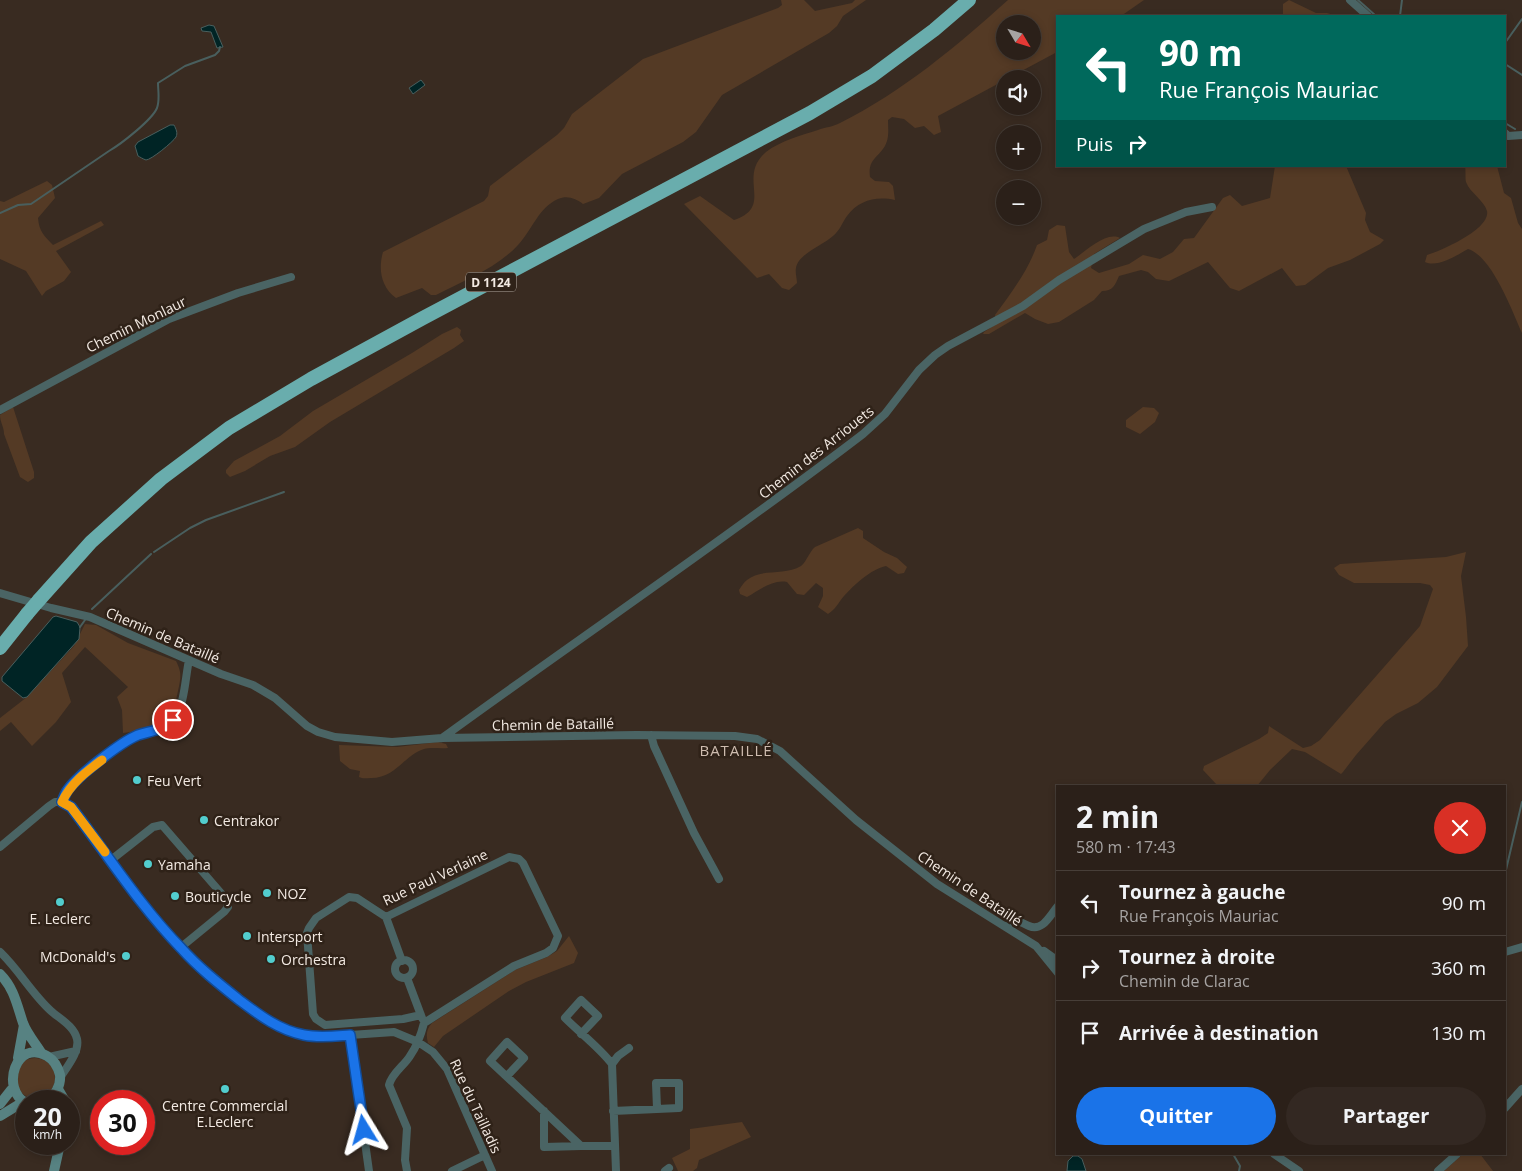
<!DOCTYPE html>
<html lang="fr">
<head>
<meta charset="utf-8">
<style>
  :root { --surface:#2b2019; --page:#332822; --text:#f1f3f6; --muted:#a6a3a2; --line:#473e38; --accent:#1a73e8 }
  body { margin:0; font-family:"Open Sans",sans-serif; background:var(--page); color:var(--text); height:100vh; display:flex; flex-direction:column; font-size:19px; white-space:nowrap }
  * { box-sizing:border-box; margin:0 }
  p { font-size:16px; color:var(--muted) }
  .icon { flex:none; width:28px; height:28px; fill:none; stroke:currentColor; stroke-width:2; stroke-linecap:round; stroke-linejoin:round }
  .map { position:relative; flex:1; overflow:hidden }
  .panel { position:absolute; left:1056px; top:785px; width:450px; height:370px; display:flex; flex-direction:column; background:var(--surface); border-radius:0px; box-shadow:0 2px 8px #0003,0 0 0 1px var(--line) }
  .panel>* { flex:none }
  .banner { position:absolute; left:1056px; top:15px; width:450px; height:152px; border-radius:0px; box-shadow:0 2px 8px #0003,0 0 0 1px var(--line); background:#00695c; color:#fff; overflow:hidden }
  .needle { width:32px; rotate:128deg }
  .fabs { position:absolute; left:996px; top:15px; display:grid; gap:10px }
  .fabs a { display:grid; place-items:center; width:45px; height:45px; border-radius:50%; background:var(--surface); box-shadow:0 2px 8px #0003,0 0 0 1px var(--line); font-size:25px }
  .speed { position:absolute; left:15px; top:1090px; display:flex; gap:10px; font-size:25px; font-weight:700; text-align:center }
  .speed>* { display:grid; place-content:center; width:65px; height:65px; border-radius:50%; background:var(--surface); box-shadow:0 2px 8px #0003,0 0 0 1px var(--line); line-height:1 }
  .speed small { font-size:12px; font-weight:400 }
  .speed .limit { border:8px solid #d22; background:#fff; color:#111 }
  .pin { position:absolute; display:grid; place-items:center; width:42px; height:42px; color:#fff; margin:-21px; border:2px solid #fff; border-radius:50%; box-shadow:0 1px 5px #0007 }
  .me { position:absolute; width:55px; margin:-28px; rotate:352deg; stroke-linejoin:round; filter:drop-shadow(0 0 4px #0008) }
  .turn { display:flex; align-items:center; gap:18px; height:105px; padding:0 20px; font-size:22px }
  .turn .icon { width:65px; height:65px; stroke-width:2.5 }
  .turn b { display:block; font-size:35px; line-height:42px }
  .then { display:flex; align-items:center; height:48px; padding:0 20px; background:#0003; gap:10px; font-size:19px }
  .round { display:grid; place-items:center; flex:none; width:52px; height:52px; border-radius:26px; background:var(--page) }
  .head { display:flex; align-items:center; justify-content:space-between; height:85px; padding:0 20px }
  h1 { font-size:30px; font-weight:700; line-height:38px }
  .cta { display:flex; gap:10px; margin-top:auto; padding:10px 20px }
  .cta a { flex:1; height:58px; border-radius:30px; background:var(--accent); color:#fff; font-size:20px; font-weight:700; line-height:58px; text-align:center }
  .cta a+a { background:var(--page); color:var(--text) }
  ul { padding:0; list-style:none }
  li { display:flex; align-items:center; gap:15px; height:65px; padding:0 20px; border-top:1px solid var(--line) }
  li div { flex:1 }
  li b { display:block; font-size:19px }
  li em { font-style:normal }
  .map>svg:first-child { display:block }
  .green { fill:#543a25; fill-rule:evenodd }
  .water { fill:#002425; stroke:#495f5e }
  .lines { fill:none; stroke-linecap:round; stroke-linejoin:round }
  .stream { stroke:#495f5e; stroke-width:2 }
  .street { stroke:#4a6464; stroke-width:8 }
  .secondary { stroke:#578282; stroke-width:10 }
  .highway { stroke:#69adad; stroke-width:14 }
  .highway-bridge { stroke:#69adad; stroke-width:14 }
  .route-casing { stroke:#114b97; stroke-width:12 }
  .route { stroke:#1a73e8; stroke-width:9 }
  .slow { stroke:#f59e0b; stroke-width:9 }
  .poi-dot { fill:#52cdce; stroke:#2f2218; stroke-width:2 }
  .labels { text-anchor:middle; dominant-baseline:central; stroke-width:5; stroke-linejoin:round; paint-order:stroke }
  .shield { fill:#2f2218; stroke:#b8aea6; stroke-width:1 }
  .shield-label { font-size:12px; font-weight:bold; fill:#f3eae3 }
  .street-label { font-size:14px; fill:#f3eae3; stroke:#2f2218 }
  .poi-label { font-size:14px; fill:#f3eae3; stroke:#2f2218; text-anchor:start }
  .neighbourhood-label { font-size:15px; letter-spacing:1px; fill:#cebcaf; stroke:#2f2218 }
</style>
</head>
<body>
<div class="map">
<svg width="1522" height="1171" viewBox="0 0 1522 1171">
  <rect width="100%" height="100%" fill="#392b21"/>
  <path class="green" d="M781,0h23l11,11 37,-8 3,-3h11l-23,16 -6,10 -8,7 -107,62 -26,37 -13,10 -61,32 -23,24 -16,6c-7,-5 -15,-9 -25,-5 -20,9 -25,30 -40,46 -21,23 -55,36 -82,50h-5l-9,-7 -26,10c-15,-11 -18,-29 -13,-46l101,-51 4,-5 2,-10 67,-51 7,-7 8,-14 71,-55 135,-51 4,-3z
    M1008,0h136l-23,16h-63l-1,36 -119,64 3,16 -7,3 -10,-9 -9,2 -11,-9 -12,-2 -4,3c0,6 1,15 -1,21 -5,16 -20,16 -17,36l5,4 14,1 4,4 2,14c-19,-4 -36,0 -48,16 -5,7 -7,14 -14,20 -10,9 -35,18 -37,32 -1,4 1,11 1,15l-8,7 -7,-2 -13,-14 -12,4 -73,-74 16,-8 34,24c41,-14 2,-42 32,-68 14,-11 36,-17 52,-22 7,-3 15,-3 22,-7 62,-31 117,-77 168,-123zM1005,24h27v27h-27z
    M1289,0l27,13h11l10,3h-54v-12z
    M1275,166h71l20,47 -1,7 5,12 14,8 -4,4 -30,16 -22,8 -23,17 -9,1 -14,-18 -43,23 -9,-3 -22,-26 -39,19 -13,-2 -8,-7 -7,-2 -22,6c-4,9 -6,15 -17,15l-8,9 -35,22 -11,2 -13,-5 -10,-6 -36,21h-6l1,-2 12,-8 -1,-9c16,-22 33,-44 42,-70l10,-5 2,-10 8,-5 8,1 4,26 5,7c12,-8 32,-28 46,-21l-26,16 -3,14 8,5 30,-9 14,-9 17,4 13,-7 11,-13 10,-1 29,-40 7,-3 12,11 28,-8z
    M1465,166h32l7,27 7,5 7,25 4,6v104c-10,-22 -30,-77 -54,-84 -11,6 -30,19 -43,13l2,-7c14,-4 64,-26 60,-44 -3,-11 -17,-18 -21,-29 -1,-4 0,-11 -1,-16z
    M47,181l5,4 3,13 -17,20c1,13 6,18 15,27l48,-24 3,4 -48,26 15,21 -7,9 -18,10 -4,5 -16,-25 -26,-12v-58l4,1z
    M457,327l4,3 -1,5 4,6 -10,7 -124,74 -35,25 -25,9 -25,15 -15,6 -4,-4v-3l8,-9 46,-25 33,-25 99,-58 30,-19z
    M13,407l21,65v6l-6,4 -8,-5 -16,-43c0,-7 -4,-12 -4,-19z
    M1143,407l11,1 5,5 -4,9 -15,12 -14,-7v-7z
    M858,528l5,3v7l21,14 13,6 10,9 -3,6 -6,1 -12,-8c-15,3 -32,19 -42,30 -6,7 -8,13 -16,18l-10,-7 5,-11v-8l-7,-5 -12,12 -7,-1 -10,-12c-14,-3 -28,8 -40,15l-7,-3 -1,-4c2,-3 5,-8 8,-10 15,-12 38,-4 54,-14 6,-5 8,-14 14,-19z
    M1466,552l-5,24 5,41 2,29 -31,41 -19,16 -22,11 -11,8 -29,33 -13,17 -2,2 -36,-22 -13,-3 -22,21 -13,16h-39l-15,-16 1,-4 55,-27 9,-6 1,-7 34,22 8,-2 9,-6 100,-114 13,-37 -3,-4 -10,-2h-66l-15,-8 -5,-7 6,-4 106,-7z
    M85,624l11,1 32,18 48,18c6,12 5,16 2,30 -7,35 -22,38 -55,42l-1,-23 -5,-13 11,-10 -43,-40 -23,26 9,29 -15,20 -24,24 -21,-24 -11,9v-13l27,-21 47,-51z
    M438,742l8,2 2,4c-8,1 -17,-1 -24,1 -21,7 -28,29 -53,29 -5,0 -8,1 -12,-1l1,-6 -10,-2 -10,-8 -1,-16 58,2z
    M569,936l9,17 -4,10 -48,19 -17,9 -66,45 -9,11 -6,-4c-2,-7 -2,-14 4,-20l83,-53 32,-13 10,-6z
    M15 1078a20 20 0 1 1 40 0a20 20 0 1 1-40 0Z
    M742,1122l9,15 -52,23 -2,8 -4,3h-15l-6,-13 18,-9v-20z
    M1463,1154h17l13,17h-49z"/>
  <path class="water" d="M209,25l5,1 9,21 -6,1 -6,-16 -9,-1 -1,-3z
    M421,80l4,5 -12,9 -4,-6z
    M170,125h4c2,4 4,8 2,12 -3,5 -25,23 -30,23 -3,-1 -6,-3 -8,-4l-3,-10 3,-4z
    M56,616l21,6 3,5 -1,12 -52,58 -4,1 -21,-17v-4l51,-60z
    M1073,1156h5l4,3 4,12h-19l1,-10z"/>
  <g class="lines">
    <path class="stream" d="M1358,0l18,16
      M1400,16l2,-16
      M1505,43l17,-24
      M1505,64l17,11
      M1505,123l10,6
      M0,213l18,-8 13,-1 78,-53c12,-7 43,-31 48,-43 3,-8 1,-17 1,-25l27,-17 30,-11 4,-4 1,-4
      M154,552l36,-24 16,-8 78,-28
      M92,609l59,-55
      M80,627l5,-7
      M1505,874l17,-72
      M1233,1154l7,12 -1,5"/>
    <path class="street" d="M1350,0l18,16
      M1505,133l3,3 14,-1
      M0,410l169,-91 69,-26 53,-16
      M0,593l51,15 39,9 131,57 32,11 22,13 32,28 11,6 17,5 57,5 50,-4 194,-3 99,1 22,3 23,12 76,69 81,64 99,62 22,27
      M651,735l3,11 40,87 25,46
      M442,738c140,-102 284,-199 421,-304l22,-20 34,-44 16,-15 13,-9 75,-40 36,-26 85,-51 42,-17 26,-5
      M62,802l9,5 67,90 42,51 53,47 35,26 17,8 19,6 17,2 73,-5 24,10 15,10 14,17 45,102
      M62,802c2,-5 4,-10 8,-14 12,-14 48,-44 66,-52 12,-6 29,-5 38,-17 11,-15 11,-40 15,-59
      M0,847l49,-41 6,-4h7
      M111,860l42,-33 9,-2 65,75 1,7 -4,5 -44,36
      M386,917l16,44
      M1007,926l7,-6c6,1 10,4 15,6 14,6 21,-11 29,-20
      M1044,951l14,10
      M0,952c19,18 32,42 51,59 9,8 23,15 26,28 3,13 -11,29 -17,39
      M1505,952l17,-5
      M395 969a9 9 0 1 1 18 0a9 9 0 1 1-18 0Z
      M407,978l15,40
      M581,1034l17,-18 -17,-16 -16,18c15,15 34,29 47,46l4,107
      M350,1035l19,136
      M49,1057l27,-6
      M612,1064l6,-8 11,-8
      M507,1076l17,-18 -17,-16 -17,19 91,85h34
      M1505,1108l17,-19
      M544,1111v36l37,-1
      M613,1111l66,-3v-25h-23l1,25
      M1274,1154l25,17
      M407,1171l-2,-11 2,-32 -18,-43c3,-12 15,-19 21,-29 7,-10 11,-21 14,-33l90,-57 32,-13 7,-5 5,-12 -35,-73 -4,-4 -10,-2 -123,60 -29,-19 -8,-1 -33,21 -7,10 -2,5 6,81 3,5 9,6 78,-6 18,-4
      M452,1171l33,-16
      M665,1171l4,-3
      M1438,1171l19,-17"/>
    <path class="secondary" d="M0,974c14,14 17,31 23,49 4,11 13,21 19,31
      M18,1058l6,-33
      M58,1089l7,12
      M26,1103c-26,-14 -10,-65 21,-47 7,4 11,11 13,19 1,11 -5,21 -14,26
      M0,1104l11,-14
      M69,1107v8
      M0,1116l23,-14
      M54,1171l6,-27"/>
    <path class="highway" d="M39,600l52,-58 70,-63 68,-51 82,-49 112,-61 387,-205 62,-37 62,-46 35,-30
      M0,648l27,-34"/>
    <path class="highway-bridge" d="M27,614l12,-14"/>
  </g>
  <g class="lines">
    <defs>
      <path id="route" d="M173,720c-9,10 -23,11 -35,15 -17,7 -61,41 -71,56 -2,3 -3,7 -5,11l9,5c36,47 69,99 110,141 17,19 37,35 57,51 20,15 40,31 66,36 15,3 31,1 46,0l14,95"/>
    </defs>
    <use href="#route" class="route-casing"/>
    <use href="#route" class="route"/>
    <path class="slow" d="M102,760c-16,12 -31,23 -40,42l9,5 34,45"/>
  </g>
  <g class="poi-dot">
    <circle cx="137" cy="780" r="5"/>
    <circle cx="204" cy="820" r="5"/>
    <circle cx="148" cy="864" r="5"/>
    <circle cx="267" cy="893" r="5"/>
    <circle cx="175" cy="896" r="5"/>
    <circle cx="60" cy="902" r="5"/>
    <circle cx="247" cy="936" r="5"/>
    <circle cx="126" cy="956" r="5"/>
    <circle cx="271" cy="959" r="5"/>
    <circle cx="225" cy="1089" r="5"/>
  </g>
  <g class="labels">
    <rect class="shield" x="466" y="272.5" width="50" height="19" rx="4"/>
    <g class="shield-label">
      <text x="491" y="282">D 1124</text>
    </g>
    <g class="street-label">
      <text transform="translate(136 324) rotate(-26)">Chemin Monlaur</text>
      <text transform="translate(816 452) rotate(-38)">Chemin des Arriouets</text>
      <text transform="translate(163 635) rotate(23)">Chemin de Bataillé</text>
      <text transform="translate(553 724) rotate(-1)">Chemin de Bataillé</text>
      <text transform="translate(435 877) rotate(-25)">Rue Paul Verlaine</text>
      <text transform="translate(970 888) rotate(34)">Chemin de Bataillé</text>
      <text transform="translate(476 1106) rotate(65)">Rue du Tailladis</text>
    </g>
    <g class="poi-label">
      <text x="147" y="780">Feu Vert</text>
      <text x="214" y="820">Centrakor</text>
      <text x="158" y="864">Yamaha</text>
      <text x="277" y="893">NOZ</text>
      <text x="185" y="896">Bouticycle</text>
      <text x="60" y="918" text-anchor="middle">E. Leclerc</text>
      <text x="257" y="936">Intersport</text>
      <text x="116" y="956" text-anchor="end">McDonald's</text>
      <text x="281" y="959">Orchestra</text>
      <text x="225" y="1105" text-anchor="middle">Centre Commercial<tspan x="225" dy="16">E.Leclerc</tspan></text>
    </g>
    <g class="neighbourhood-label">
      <text x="736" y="750">BATAILLÉ</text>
    </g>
  </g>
</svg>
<div class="fabs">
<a><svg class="needle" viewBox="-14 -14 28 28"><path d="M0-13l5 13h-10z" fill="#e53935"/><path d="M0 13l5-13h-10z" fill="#a6a3a2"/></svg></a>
<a><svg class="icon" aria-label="sound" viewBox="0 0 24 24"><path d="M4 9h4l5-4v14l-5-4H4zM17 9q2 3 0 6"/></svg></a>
<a>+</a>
<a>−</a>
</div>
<div class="speed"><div>20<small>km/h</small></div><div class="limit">30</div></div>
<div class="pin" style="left:173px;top:720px;background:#d93025"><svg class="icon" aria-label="arrive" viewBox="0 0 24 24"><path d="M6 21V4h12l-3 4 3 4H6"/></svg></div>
<svg class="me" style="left:364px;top:1130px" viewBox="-20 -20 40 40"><path d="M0-17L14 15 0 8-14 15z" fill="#1a73e8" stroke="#fff" stroke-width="4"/></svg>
<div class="banner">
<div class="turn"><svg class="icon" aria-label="left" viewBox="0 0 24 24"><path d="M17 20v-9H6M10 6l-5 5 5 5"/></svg><div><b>90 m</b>Rue François Mauriac</div></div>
<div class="then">Puis<svg class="icon" aria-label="right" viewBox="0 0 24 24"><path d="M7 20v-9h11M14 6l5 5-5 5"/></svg></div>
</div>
<section class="panel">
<div class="head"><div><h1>2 min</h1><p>580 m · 17:43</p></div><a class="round" style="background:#d93025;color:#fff"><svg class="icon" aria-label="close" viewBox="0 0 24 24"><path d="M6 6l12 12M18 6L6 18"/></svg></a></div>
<ul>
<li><svg class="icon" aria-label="left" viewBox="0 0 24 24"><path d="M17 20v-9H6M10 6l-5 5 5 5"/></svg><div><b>Tournez à gauche</b><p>Rue François Mauriac</p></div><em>90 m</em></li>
<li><svg class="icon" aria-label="right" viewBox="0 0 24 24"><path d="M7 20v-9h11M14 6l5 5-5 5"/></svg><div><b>Tournez à droite</b><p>Chemin de Clarac</p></div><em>360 m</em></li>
<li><svg class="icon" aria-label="arrive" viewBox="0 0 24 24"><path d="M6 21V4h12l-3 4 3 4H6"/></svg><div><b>Arrivée à destination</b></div><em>130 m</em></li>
</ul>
<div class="cta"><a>Quitter</a><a>Partager</a></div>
</section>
</div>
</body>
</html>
